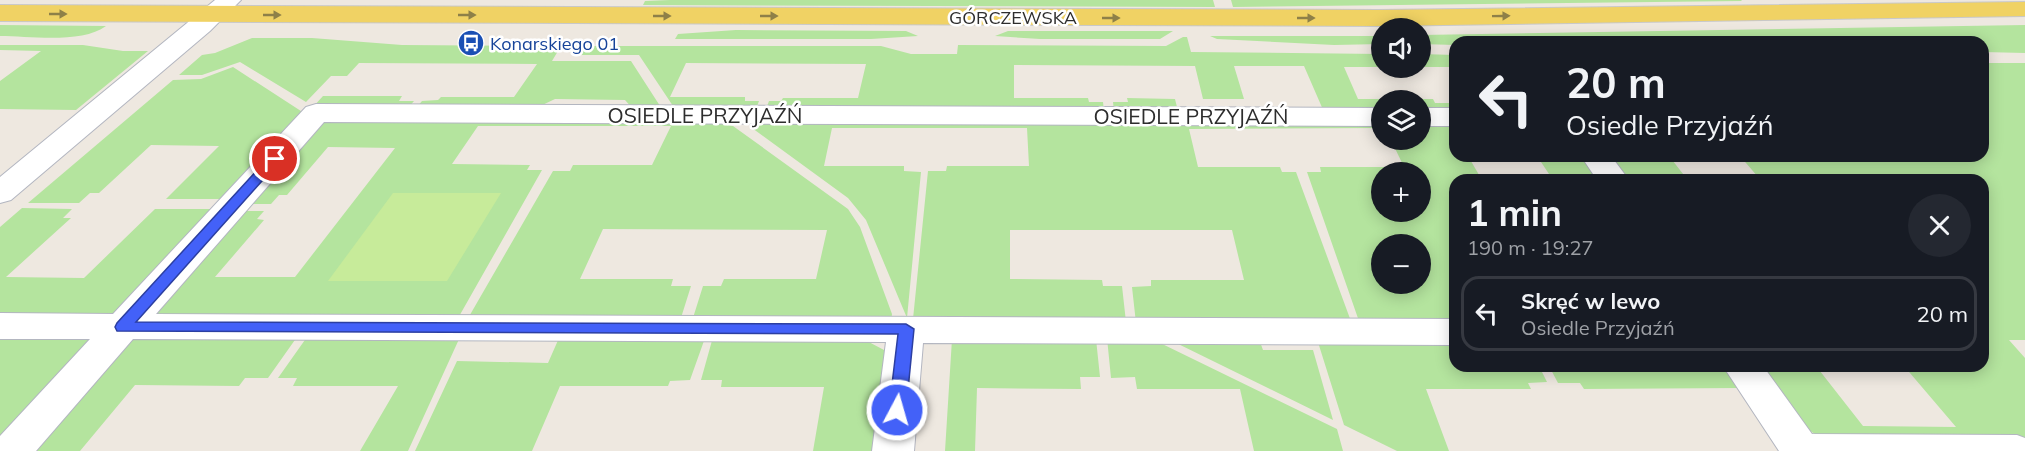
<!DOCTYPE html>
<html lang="pl">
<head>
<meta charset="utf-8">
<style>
  :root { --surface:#171b24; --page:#242831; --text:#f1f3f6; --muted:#9ea1a6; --line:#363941 }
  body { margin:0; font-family:Mulish,sans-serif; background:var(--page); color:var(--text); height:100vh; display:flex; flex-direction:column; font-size:22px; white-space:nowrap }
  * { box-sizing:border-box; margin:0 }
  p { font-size:20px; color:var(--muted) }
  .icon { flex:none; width:33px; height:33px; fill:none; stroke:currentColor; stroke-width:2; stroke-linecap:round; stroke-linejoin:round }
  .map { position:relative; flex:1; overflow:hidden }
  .panel { position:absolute; left:1449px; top:174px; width:540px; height:198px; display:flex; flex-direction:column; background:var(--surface); border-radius:18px; box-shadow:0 3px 15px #0003 }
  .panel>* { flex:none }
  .banner { position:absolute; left:1449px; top:36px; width:540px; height:126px; border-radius:18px; box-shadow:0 3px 15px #0003; background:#171b24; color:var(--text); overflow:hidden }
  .controls { position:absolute; left:1371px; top:18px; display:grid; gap:12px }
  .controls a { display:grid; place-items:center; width:60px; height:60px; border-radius:50%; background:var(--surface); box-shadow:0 3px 15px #0003; font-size:30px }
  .pin { position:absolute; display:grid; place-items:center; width:51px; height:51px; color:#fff; margin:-26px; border:3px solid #fff; border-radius:50%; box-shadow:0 2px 6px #0007 }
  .me { position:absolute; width:66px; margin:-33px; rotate:6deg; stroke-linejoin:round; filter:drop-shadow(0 0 4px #0008) }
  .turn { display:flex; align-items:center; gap:21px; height:126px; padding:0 18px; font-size:27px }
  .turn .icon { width:78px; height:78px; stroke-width:2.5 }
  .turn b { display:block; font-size:42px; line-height:51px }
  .round { display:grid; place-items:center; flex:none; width:63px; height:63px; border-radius:32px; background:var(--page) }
  .overview { display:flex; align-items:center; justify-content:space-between; height:102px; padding:0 18px }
  h1 { font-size:36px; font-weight:700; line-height:45px }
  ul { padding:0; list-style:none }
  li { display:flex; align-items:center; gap:18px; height:75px; margin:0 12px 9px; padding:0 6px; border:3px solid var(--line); border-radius:18px }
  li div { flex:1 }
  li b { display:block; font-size:22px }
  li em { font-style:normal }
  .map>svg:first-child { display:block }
  .green { fill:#b4e49e; fill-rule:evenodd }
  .pitch { fill:#c7eb9a }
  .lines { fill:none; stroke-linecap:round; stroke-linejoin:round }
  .minor-casing { stroke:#b3b6c0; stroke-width:2 }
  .major-casing { stroke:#c8c8c8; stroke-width:2 }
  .minor { fill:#fff; fill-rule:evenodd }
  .major { fill:#f0d264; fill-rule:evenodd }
  .oneway { fill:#8e8048 }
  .route { fill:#4361f8; stroke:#2c3fa1; stroke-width:1.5 }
  .labels { text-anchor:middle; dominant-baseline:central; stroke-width:5; stroke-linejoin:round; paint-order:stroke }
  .far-street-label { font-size:18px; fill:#2d2d2d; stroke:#fff }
  .far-transit-label { font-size:18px; fill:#164399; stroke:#fff; text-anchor:start }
  .street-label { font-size:21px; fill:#2d2d2d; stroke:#fff }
</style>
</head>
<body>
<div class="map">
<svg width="2025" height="451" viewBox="0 0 2025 451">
  <rect width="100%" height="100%" fill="#eee8e0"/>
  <path class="green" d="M670,0h543l2,7 -572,-2 2,-4z
    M1231,0h510l1,1 -509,6z
    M0,25l106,1c-24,18 -76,10 -106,10z
    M2025,25v28l-42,-1v-10h-528v3l-35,-1 1,-9z
    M736,30l170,1 12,5 -47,3h-196l3,-5z
    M1008,31h165l-13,8h-120l-45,-3z
    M1210,36h171l1,8 -48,1 -117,-6z
    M1183,37h4l4,15 190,2v13h-37l14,32h75l2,4h15l5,9h-34l-1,-12h-38l-1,12h-57l-20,-46h-70l10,33h-41l-8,-33 -181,-1v33h74l1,4h14l1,9 -338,-2 3,-8h12l2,-3h75l8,-34 -180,-1 -16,34h75v4h14l-3,8 -83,-3 -34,-51h-67l5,-9h304l30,8h46l1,-9 208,1z
    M252,38h60l90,7 159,1 -9,15h79l31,48h-29l-8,-9 -70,-1 -21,10 -118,-1 6,-7 16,-1 3,-3h73l23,-33 -178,-1 -12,13h-16l-25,26 -66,-40 -38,13h-23l23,-20 13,-2z
    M0,45h83l40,6h25l-72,59 -76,-1v-28l41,-30 -41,-1z
    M1421,54l34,1v12h-34z
    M1983,63h42v277h-16l16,18v80l-210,-4 -8,-5 -49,-63h58l47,60 93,1 -52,-61h79v-186h-357l-17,-24h60l18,23 71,-2 -18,-21h243z
    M233,67l71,46 -78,86h-60l53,-53 -68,-1 -52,48h-9l-11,10h-51l145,-123 28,-1z
    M323,96h79l-3,5h15l-6,7h-96z
    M1127,98l48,1 2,8h84l2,4h-149l-1,-9h15z
    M705,119l28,7 115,83 12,18 32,87 -1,8 -199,-1 11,-35h18l3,-7h92l11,-49 -224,-1 -23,50h93l-2,7h20l-11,35 -213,-1 86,-149h17l3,-6h79l19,-39h-193l-26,38 78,1 -3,5h15l-85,150 -298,-3 -4,-4 84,-102h25l-7,8 7,1 -49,57h80l100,-129 -67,-1 -41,48h-8l-8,9h-26l74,-79 9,-4z
    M754,119l627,2v7l-192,1 9,38h82l2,5h14l56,152 -216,-1 -4,-36 19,-1v-6h93l-12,-50h-222v49l92,1 1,6h19l4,36 -213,-3 15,-148h18l1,-5h82l-2,-38h-195l-8,38h80v5l17,1 -14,146 -41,-98 -18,-22 -96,-70z
    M1421,121h34v35h13l14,24h-27v144h-95l-53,-152h14l-1,-5h84l-13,-27h29zM1382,172h38v40h-38zM1382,244h38v40h-38z
    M1537,156h49l16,24h-49z
    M22,208l50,1 -9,9h8l-65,59 78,1 71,-69h62l-97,102 -13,5 -107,3v-92z
    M0,336l90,1 3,3 -93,109z
    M297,337l-29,41h-23l-6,8 -104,-1 -55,66h-56l101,-108 11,-4z
    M307,337h153l-52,114h-48l38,-65h-105l4,-8h-19z
    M713,337l152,3 19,10 5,8 -10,93h-66l11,-64h-103l1,-7h-21z
    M559,338h146l-15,42 -20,1 -2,5h-108l-28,65h-117l42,-90 91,2z
    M1107,338l45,1 185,90 6,22h-89l-14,-62h-103l-2,-12 -24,1z
    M1166,338l93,1 4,11h50l20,70z
    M952,339h144l4,38h-20l1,12 -104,-1 -2,63h-30z
    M1317,339l138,1v26h84l8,16 -19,1 3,6h-105l23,62h-52l-53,-26z
    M1549,366h181l11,22 -157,1 -4,-6h-22z"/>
  <path class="pitch" d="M393,193h108l-54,88h-119z"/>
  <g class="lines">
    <defs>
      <path id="minor" d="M215,0h26l-31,31 -199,169 -11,3v-26z
        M316,104l1066,4v18l-1058,-4 -168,192 1299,5v26l-532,-2 -9,108h-42l14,-109 -753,-3 -97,112h-36v-15l90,-97h-90v-26l113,1 193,-207z
        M1420,108h35v18h-35z
        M1581,156h30l18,24h-32z
        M1723,366h40l49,68 205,1 8,3v13h-246z"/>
      <path id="major" d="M2025,2v14l-647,10 -1378,-5v-16l1378,5z"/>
    </defs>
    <use href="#minor" class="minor-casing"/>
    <use href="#major" class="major-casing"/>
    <use href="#minor" class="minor"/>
    <use href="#major" class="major"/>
  </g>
  <defs><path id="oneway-solid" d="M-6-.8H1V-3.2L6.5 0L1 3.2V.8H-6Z" transform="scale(1.5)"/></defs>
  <g class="oneway">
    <use href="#oneway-solid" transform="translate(58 14)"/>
    <use href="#oneway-solid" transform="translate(272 15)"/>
    <use href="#oneway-solid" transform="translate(467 15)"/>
    <use href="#oneway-solid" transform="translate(662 16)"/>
    <use href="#oneway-solid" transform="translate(769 16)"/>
    <use href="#oneway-solid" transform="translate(1501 16) rotate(-1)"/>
    <use href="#oneway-solid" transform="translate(1111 18)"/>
    <use href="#oneway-solid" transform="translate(1306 18)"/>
  </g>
  <path class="route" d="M275,155l6,4 -2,3 -143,160 770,2 8,5 -8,81 -3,5h-12l-2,-5 9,-76 -781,-3 -2,-4 2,-4 153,-167z"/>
  <defs>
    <symbol id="bus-disc" viewBox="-11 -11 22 22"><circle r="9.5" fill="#1a4fb4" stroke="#fff"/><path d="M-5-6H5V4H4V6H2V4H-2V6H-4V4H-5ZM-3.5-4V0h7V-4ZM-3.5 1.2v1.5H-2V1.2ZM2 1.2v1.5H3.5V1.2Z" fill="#fff"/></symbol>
  </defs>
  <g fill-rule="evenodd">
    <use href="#bus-disc" x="456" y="28" width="30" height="30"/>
  </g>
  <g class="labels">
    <g class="far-street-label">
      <text x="1013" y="17">GÓRCZEWSKA</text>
    </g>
    <g class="far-transit-label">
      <text x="490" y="43">Konarskiego 01</text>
    </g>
    <g class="street-label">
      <text x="705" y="115">OSIEDLE PRZYJAŹŃ</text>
      <text x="1191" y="116">OSIEDLE PRZYJAŹŃ</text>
    </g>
  </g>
</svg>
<div class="controls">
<a><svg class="icon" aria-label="sound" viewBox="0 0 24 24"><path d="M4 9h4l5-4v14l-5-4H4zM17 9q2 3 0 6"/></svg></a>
<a><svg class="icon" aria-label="layers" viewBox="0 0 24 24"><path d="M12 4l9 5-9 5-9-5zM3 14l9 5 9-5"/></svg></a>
<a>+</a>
<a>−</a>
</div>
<div class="pin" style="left:275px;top:159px;background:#d93025"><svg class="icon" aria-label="arrive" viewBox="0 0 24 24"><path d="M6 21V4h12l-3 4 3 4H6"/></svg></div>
<svg class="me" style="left:897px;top:410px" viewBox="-20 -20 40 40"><circle r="17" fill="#4361f8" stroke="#fff" stroke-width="3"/><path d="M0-11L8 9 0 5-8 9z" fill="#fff"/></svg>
<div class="banner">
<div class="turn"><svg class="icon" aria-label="left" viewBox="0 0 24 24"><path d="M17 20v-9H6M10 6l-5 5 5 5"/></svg><div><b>20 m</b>Osiedle Przyjaźń</div></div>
</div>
<section class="panel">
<div class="overview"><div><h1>1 min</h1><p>190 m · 19:27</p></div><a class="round"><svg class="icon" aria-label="close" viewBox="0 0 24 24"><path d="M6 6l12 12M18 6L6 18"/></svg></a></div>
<ul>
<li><svg class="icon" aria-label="left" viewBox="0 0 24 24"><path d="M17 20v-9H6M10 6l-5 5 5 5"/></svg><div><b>Skręć w lewo</b><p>Osiedle Przyjaźń</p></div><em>20 m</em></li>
</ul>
</section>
</div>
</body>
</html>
